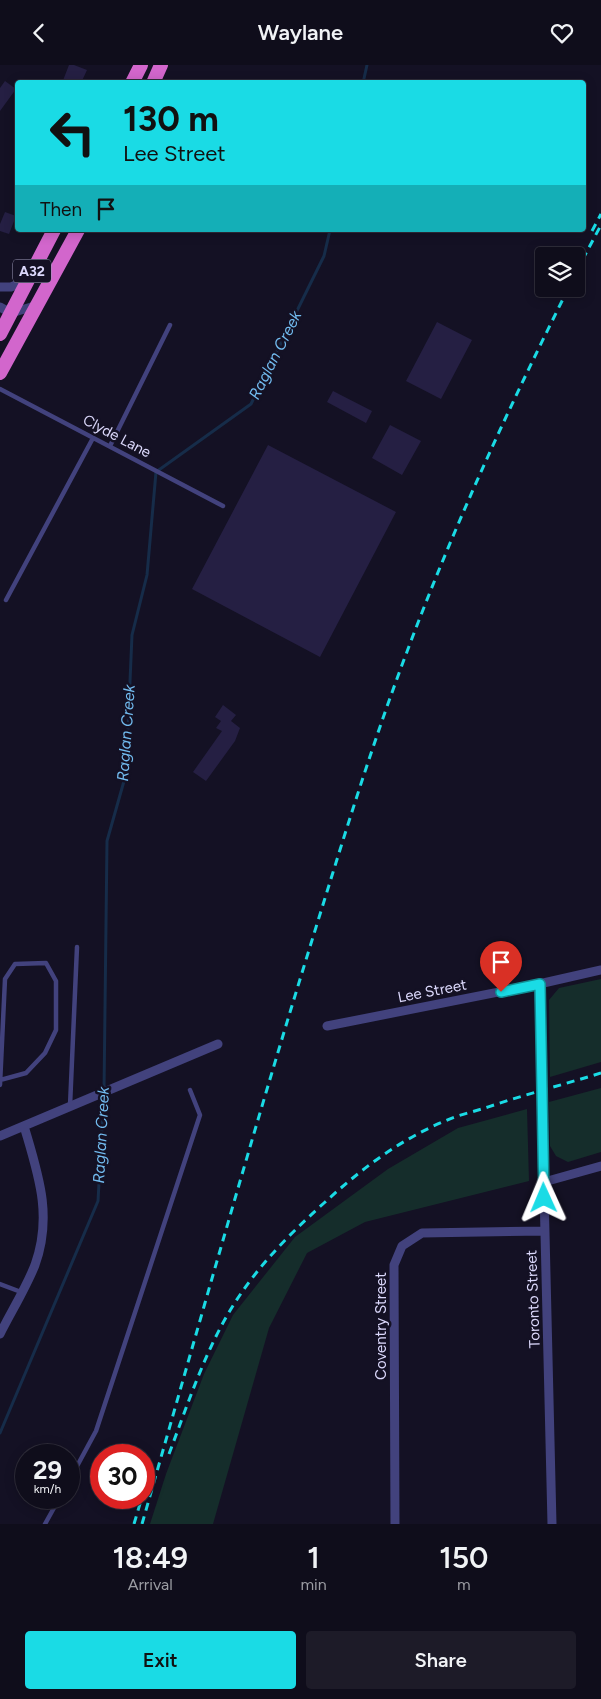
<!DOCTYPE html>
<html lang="en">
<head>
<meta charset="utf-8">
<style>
  :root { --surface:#0f0d1b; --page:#1d1b28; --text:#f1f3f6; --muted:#9b9ca3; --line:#2f2d3a; --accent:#1adbe5 }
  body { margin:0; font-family:Figtree,sans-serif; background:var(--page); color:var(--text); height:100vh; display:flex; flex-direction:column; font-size:19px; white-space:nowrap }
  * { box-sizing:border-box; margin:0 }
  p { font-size:16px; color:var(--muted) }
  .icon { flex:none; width:28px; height:28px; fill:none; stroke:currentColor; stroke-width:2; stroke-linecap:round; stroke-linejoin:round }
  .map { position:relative; height:1459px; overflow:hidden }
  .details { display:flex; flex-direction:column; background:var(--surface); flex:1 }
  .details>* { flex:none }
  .top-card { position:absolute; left:15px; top:15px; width:571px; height:152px; border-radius:5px; box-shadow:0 2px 12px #0003,0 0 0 1px var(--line); background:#1adbe5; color:#111; overflow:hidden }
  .tools { position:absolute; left:535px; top:182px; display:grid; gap:10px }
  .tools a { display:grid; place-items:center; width:50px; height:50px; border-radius:5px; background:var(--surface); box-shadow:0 2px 12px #0003,0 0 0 1px var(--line); font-size:25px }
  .speed { position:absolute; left:15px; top:1379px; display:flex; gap:10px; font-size:25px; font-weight:700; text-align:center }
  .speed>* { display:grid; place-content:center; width:65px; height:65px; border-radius:50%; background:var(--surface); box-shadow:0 2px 12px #0003,0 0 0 1px var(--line); line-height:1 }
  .speed small { font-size:12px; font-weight:400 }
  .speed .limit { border:8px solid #d22; background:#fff; color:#111 }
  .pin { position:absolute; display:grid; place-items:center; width:42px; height:42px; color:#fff; margin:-51px -21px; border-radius:50% 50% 50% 0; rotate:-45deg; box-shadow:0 0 5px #0007 }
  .pin .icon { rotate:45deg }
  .me { position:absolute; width:55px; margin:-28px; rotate:359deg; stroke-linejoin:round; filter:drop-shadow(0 0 4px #0008) }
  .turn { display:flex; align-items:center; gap:18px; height:105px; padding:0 25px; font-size:22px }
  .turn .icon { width:65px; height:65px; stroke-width:2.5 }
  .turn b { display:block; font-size:35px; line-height:42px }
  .then { display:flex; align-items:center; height:48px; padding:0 25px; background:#0003; gap:10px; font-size:19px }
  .eta { display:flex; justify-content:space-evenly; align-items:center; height:85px; text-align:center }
  .eta b { font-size:30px; font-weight:600; line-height:35px }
  .button { display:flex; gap:10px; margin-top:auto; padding:10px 25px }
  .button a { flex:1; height:58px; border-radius:5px; background:var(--accent); color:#111; font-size:20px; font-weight:600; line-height:58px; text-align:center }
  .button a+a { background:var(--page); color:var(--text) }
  header { display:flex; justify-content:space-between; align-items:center; height:65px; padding:0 25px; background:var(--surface); font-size:22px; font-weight:600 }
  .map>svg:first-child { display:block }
  .green { fill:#152d2b }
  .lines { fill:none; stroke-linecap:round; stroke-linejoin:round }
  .stream { stroke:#162c49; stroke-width:3 }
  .building { fill:#251f43 }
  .service { stroke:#42427d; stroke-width:4.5 }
  .minor { stroke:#42427d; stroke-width:9 }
  .trunk { stroke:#d266cc; stroke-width:14 }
  .rail { stroke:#1adbe5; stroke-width:3; stroke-dasharray:8 6; stroke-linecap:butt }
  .route-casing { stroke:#118e95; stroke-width:12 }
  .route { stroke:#1adbe5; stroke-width:9 }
  .labels { text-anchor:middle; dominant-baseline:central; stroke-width:5; stroke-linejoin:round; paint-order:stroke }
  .shield { fill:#141124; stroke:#9f9cba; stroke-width:1 }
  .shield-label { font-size:14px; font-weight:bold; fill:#dbd8fb }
  .street-label { font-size:15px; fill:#dbd8fb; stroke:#141124 }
  .water-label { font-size:16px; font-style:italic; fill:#72bbef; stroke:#141124 }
</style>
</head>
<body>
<header><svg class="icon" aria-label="back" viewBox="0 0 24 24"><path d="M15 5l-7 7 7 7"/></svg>Waylane<svg class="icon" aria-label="heart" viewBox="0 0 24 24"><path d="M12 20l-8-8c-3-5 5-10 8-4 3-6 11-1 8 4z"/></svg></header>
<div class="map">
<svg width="601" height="1459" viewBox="0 0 601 1459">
  <rect width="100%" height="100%" fill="#141124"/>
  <path class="green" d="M601,914v83l-51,15 -1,-77 10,-12z
    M601,1023v64l-33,10 -12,-6 -6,-10 -1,-44z
    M527,1044l2,72 -164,41 -58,31 -38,75 -56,196h-63l16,-50 38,-100 29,-59 62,-78 93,-68 70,-41z"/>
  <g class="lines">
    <path class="stream" d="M363,18l4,-18
      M0,1368l98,-232 6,-109 3,-251 19,-67 6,-139 15,-60 9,-103 95,-68 73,-148 6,-26"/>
  </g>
  <path class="building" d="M69,0h5l13,5 -6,13h-19z
    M5,16l11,8 -16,22v-23z
    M5,147l11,4 -7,18 -9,-3v-7z
    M437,257l35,18 -31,59 -35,-18z
    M333,326l39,20 -6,12 -39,-21z
    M390,360l31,16 -19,34 -30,-17z
    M268,380l128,67 -76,145 -128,-68z
    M223,640l13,10 -5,6 9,7 -5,13 -29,40 -13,-9 29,-41 -6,-3 5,-7 -6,-4z"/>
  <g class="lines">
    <path class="service" d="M0,324l223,117
      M110,381l60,-121
      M6,535l87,-162
      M0,1020l5,-106 10,-15 31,-1 10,18v49l-11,23 -19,20 -26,7
      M70,1041l7,-159
      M0,1219l21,8
      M69,1416l27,-50 104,-316 -10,-25
      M45,1459l15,-27"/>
    <path class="minor" d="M0,222h11l15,-6
      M0,242l11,6 27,-8
      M539,919l13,540
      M327,961l212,-42 62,-14
      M0,1071l218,-92
      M544,1117l57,-16
      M0,1269c11,-22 26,-46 35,-69 18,-50 3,-91 -11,-139
      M395,1459l-1,-259 8,-19 20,-13 123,-2"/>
    <path class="trunk" d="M132,18l9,-18
      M153,18l8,-18
      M0,269l54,-104
      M0,308l78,-143"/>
    <path class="rail" d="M592,166l9,-17
      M576,207l25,-47
      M169,1389c17,-45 32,-91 55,-133 26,-47 60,-82 100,-118 36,-33 75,-63 121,-82 13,-6 27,-9 40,-13 38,-13 77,-23 116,-35
      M134,1459l8,-27
      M142,1459c56,-196 111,-393 171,-587 30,-97 59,-193 95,-288 46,-123 101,-242 160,-360"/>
  </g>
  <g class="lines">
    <defs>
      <path id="route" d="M501,927l39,-8 4,214"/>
    </defs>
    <use href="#route" class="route-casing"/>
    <use href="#route" class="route"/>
  </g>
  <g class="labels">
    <rect class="shield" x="13" y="194.5" width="38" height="23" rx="4"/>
    <g class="shield-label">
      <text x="32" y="206">A32</text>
    </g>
    <g class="street-label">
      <text transform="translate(117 371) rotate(28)">Clyde Lane</text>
      <text transform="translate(432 926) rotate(-11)">Lee Street</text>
      <text transform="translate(533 1234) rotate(-92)">Toronto Street</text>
      <text transform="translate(381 1261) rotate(-90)">Coventry Street</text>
    </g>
    <g class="water-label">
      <text transform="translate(275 290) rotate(-63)">Raglan Creek</text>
      <text transform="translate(126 668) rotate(-86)">Raglan Creek</text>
      <text transform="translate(101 1070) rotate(-87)">Raglan Creek</text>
    </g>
  </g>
</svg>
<div class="tools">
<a><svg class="icon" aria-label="layers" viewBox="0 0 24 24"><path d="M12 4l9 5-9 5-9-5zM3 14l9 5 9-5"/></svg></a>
</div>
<div class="speed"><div>29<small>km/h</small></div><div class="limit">30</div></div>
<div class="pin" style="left:501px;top:927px;background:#d93025"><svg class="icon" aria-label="arrive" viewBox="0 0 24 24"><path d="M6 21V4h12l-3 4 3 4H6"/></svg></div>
<svg class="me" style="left:544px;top:1133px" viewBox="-20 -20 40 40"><path d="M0-17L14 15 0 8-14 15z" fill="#1adbe5" stroke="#fff" stroke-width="4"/></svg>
<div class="top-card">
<div class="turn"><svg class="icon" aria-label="left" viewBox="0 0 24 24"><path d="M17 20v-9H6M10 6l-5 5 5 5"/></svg><div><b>130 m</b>Lee Street</div></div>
<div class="then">Then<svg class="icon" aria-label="arrive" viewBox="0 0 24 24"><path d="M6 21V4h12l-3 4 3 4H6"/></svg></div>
</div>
</div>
<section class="details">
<div class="eta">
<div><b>18:49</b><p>Arrival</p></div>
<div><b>1</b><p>min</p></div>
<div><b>150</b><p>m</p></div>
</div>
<div class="button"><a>Exit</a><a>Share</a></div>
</section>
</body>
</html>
